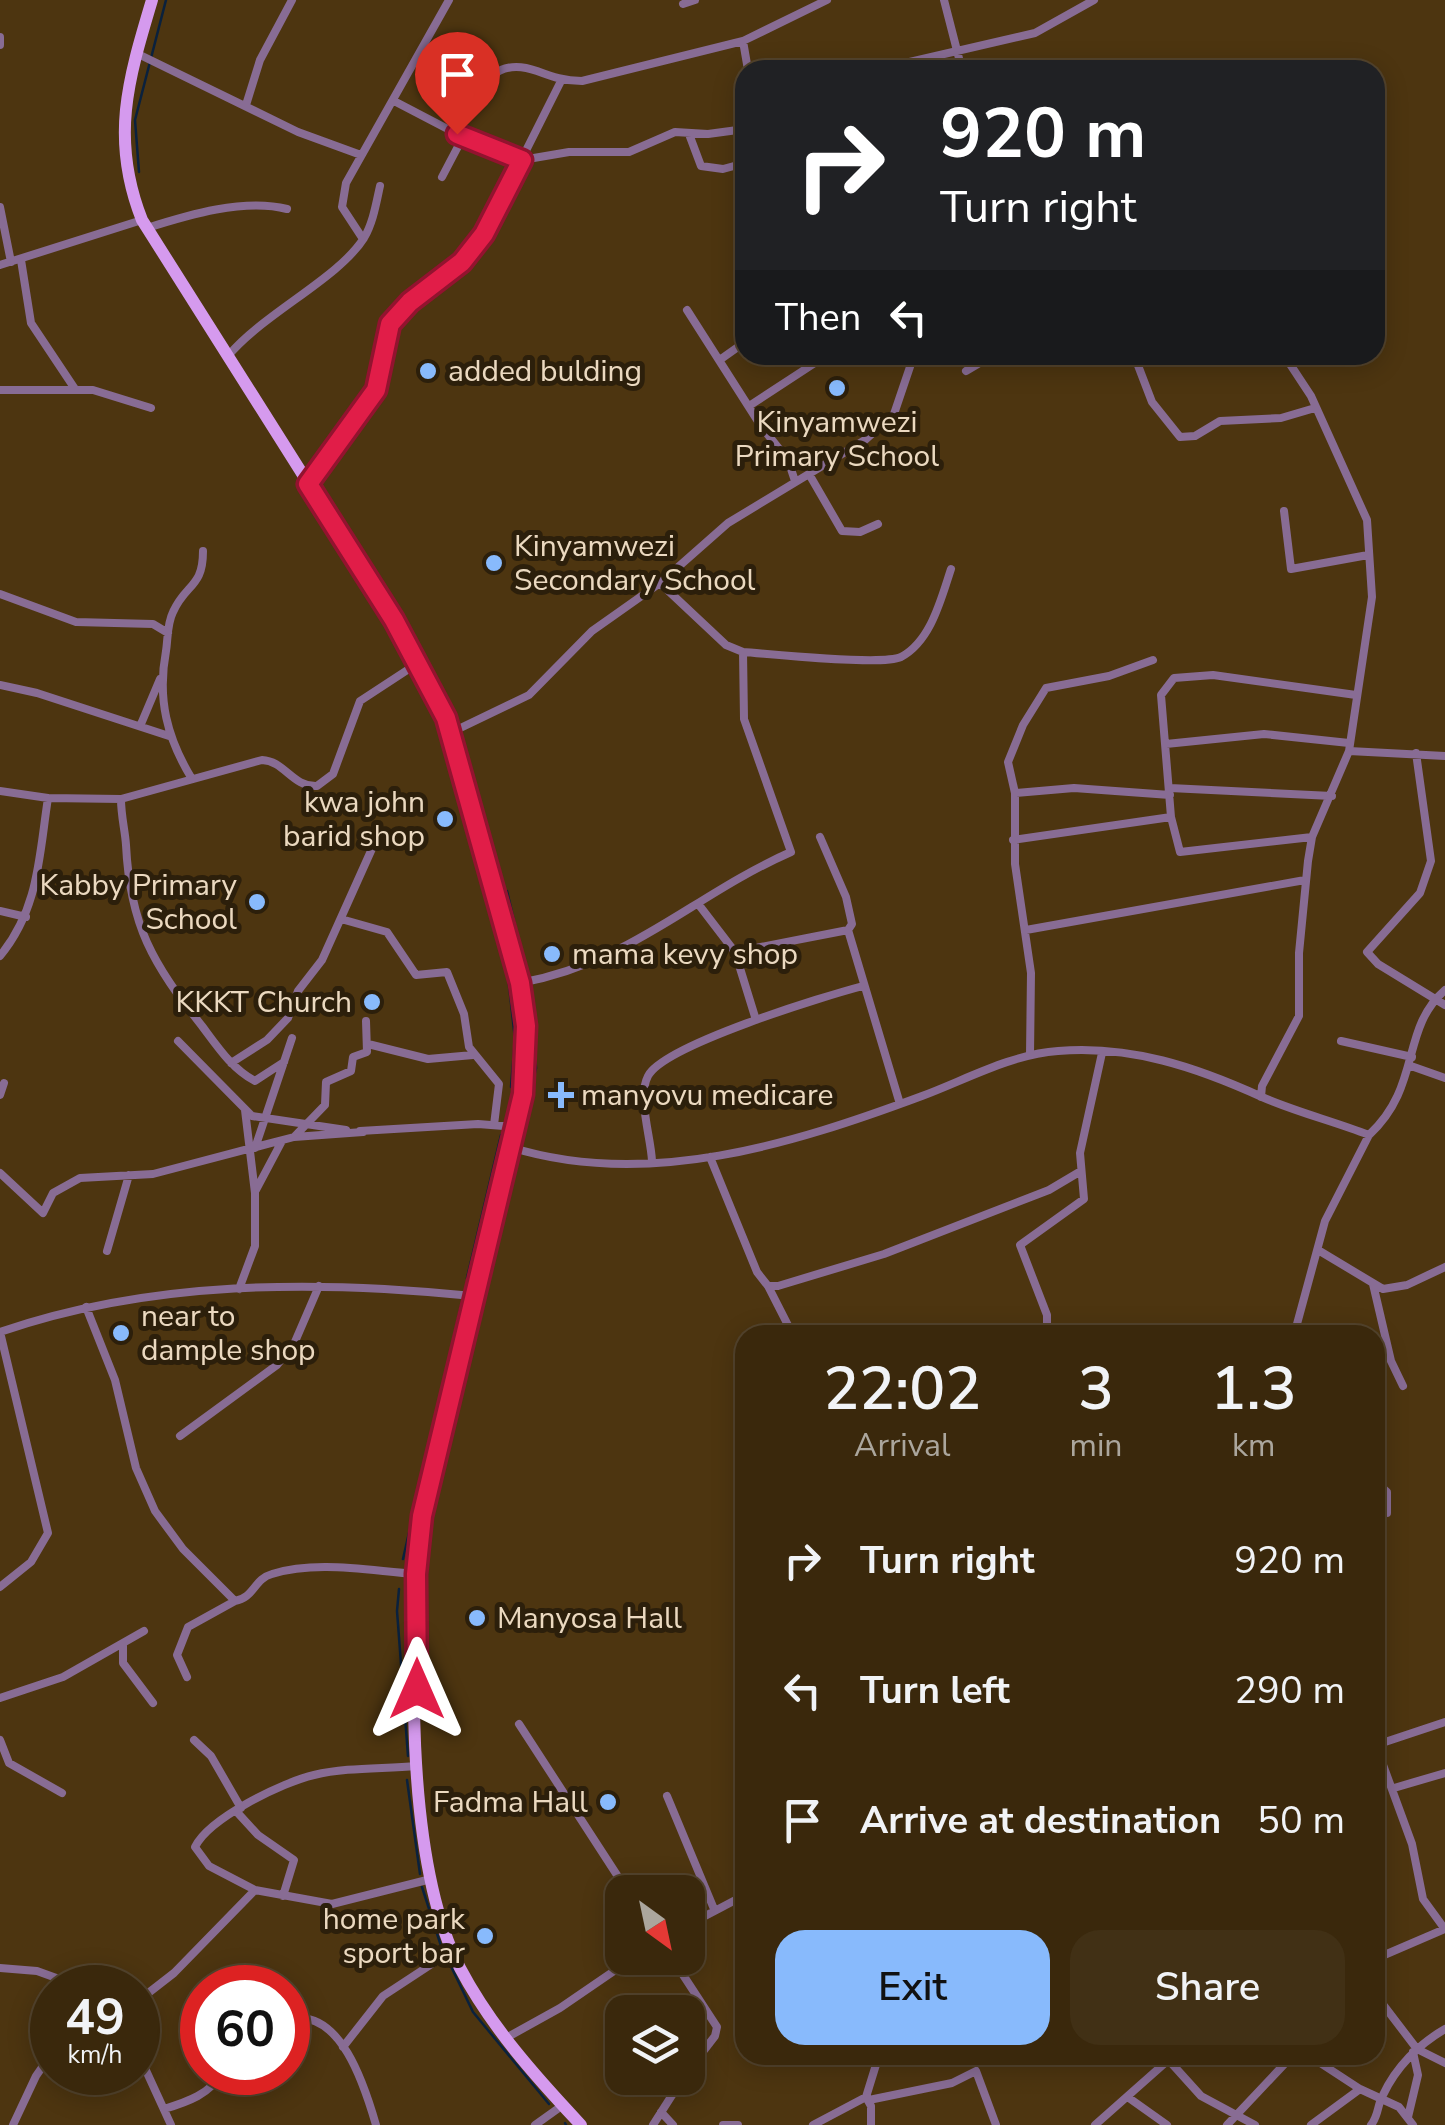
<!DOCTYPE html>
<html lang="en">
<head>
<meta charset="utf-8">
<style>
  :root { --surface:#3a280c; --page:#413015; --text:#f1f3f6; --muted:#aba69d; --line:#54442d; --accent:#88bafc }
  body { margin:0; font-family:"Nunito Sans",sans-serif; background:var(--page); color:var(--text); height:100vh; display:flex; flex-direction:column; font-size:38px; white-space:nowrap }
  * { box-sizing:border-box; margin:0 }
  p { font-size:32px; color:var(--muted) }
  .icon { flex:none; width:55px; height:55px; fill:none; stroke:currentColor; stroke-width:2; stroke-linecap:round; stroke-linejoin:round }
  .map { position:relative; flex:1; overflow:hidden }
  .sheet { position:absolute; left:735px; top:1325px; width:650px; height:740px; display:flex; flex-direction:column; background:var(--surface); border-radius:30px; box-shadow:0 5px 25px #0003,0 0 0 2px var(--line) }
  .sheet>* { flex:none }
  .hud { position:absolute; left:735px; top:60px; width:650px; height:305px; border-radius:30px; box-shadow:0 5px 25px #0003,0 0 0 2px var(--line); background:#202124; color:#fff; overflow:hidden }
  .needle { width:65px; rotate:147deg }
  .tools { position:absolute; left:605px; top:1875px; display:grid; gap:20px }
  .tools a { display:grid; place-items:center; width:100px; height:100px; border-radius:20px; background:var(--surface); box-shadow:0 5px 25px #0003,0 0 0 2px var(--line); font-size:50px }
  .speed { position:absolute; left:30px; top:1965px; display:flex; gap:20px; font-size:50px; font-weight:700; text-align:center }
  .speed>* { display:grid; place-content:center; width:130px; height:130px; border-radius:50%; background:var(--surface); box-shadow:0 5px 25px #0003,0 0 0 2px var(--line); line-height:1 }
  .speed small { font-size:25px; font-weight:400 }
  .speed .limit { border:15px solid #d22; background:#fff; color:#111 }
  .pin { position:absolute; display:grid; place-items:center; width:85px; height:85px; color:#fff; margin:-102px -42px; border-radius:50% 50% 50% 0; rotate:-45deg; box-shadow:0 0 10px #0007 }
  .pin .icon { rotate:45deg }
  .me { position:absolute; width:110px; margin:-55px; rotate:0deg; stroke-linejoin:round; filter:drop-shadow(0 0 8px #0008) }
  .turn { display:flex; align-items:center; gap:35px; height:210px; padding:0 40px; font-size:45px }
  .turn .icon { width:130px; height:130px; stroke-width:2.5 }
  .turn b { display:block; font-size:70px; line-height:85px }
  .then { display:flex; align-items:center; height:95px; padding:0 40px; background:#0003; gap:20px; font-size:38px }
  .eta { display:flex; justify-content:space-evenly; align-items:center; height:170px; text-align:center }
  .eta b { font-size:60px; font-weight:600; line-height:70px }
  .cta { display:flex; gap:20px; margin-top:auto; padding:20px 40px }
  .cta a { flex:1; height:115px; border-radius:30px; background:var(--accent); color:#111; font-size:40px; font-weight:600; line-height:115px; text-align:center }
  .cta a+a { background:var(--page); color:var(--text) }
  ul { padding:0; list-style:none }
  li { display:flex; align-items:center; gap:30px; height:130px; padding:0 40px }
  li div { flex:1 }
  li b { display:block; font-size:38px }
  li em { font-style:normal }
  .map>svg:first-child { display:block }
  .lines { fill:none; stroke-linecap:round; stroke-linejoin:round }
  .stream { stroke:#0a213d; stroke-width:2.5 }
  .minor { stroke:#886c94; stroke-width:8 }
  .primary { stroke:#d59aee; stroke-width:12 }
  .route-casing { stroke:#92132f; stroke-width:25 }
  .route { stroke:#e11d48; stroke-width:18 }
  .poi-dot { fill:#88bafc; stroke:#2c1f0b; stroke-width:4 }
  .labels { text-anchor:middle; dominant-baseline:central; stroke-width:10; stroke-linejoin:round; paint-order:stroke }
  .poi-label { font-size:30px; fill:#ebd9c0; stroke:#2c1f0b; text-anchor:start }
</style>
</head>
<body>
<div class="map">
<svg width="1445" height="2125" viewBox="0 0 1445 2125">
  <rect width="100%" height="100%" fill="#4d3510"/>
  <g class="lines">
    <path class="stream" d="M139,172l-4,-52 31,-120
      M507,891l20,85
      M508,976l7,63 -4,48
      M524,1121l12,-53 -7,-85
      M467,1278l34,-143
      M426,1541l92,-387
      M403,1559l58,-253
      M424,1564l1,20
      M399,1589l-2,22 11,145
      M407,1780l13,94
      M422,1887l20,62
      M447,1958l26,54 76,92
      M565,2123l1,2"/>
    <path class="minor" d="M944,0l18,70
      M683,4l12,-4
      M0,37v8
      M743,41l5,29
      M136,53l162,79 63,23
      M875,70l160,-37 59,-33
      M394,101l69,36 59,23 47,-8h60l46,-20 33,2 37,-5
      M246,105l14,-45 32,-60
      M457,134c20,-37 30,-81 80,-63 16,6 27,10 45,10l161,-40 84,-41
      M689,134l12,32 22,3 22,-6
      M442,177l21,-40
      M0,207l11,55
      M147,228c41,-13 97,-30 140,-19
      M363,239l-21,-32 4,-24 103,-183
      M21,260l10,63 44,66
      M0,265l142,-45
      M687,310l74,116 27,34 7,21
      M1134,355l18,47 28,35 15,-1 25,-15 61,-3 34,-10
      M228,356c36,-43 110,-77 136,-118 9,-15 12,-34 16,-52
      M721,359l24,-17
      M966,371l27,-16
      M0,390h93l58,18
      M749,406l78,-51
      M809,474l33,57 18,1 18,-8
      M309,484l67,-94 15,-66 20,-22 52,-40 21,-28 77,-153
      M1284,511l7,58 77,-14
      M660,583l66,62 17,7c28,2 138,14 158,5 30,-16 40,-58 50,-88
      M0,594l76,28 77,2 15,9
      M0,685l37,8 132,43
      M141,724l19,-45
      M450,733l79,-38 63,-64 68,-48 68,-60 137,-83 29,-26 20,-59
      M1166,744l98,-10 85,9
      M1349,751l96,5
      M1416,753l15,108 -11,32 -53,59 11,12 67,41
      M192,779c-25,-41 -35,-80 -26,-128 2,-13 1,-27 7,-39 13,-29 30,-24 30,-61
      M1170,788l162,8
      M0,791l48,7 73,1 141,-39c23,1 30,27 55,26l16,-12 27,-73 58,-38
      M1015,793l59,-5 96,7
      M121,799c0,17 4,31 5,46 4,81 27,119 76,181 15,20 30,43 53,55l29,-19
      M1312,837l-132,15 -9,-35 -10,-122 13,-17 39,-3 143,20
      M1013,840l158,-23
      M699,905l36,47 21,68
      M0,911l26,6
      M341,919l46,13 29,43 31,-3 17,42 5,33 30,37 -5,41
      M848,930l52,174
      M1026,930l279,-50
      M735,952l113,-22 4,-6 -6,-27 -26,-60
      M0,956c39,-47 39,-100 48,-158
      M520,983c113,-21 173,-88 271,-131l-47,-133 -1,-67
      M178,1041l74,75 94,14
      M1341,1041l71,16
      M368,1044l60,15 45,-4
      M1030,1055l1,-82 -16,-109v-71l-7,-31 15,-37 23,-37 63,-12 44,-16
      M231,1063l36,-23 21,-22 10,-27 24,-31 53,-118
      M1411,1066l34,12
      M0,1095l4,-12
      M1261,1097l1,-11 37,-70v-63l9,-92 4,-24 37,-86 23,-154 -5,-77 -56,-124 -27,-41
      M360,1131l118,-7 37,3
      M295,1136l30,-31 1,-23 25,-11 2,-14 14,-5 -1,-31
      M510,1147c137,43 283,-3 412,-51 43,-16 90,-42 136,-45 73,-6 138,16 204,46 34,15 71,24 107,38 53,-49 31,-106 76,-145
      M255,1148l37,-110
      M710,1157l47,115 11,14h10l106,-32 165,-64 32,-19
      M652,1161c-1,-24 -15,-64 -4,-85 16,-31 177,-80 215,-90
      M0,1173l43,40 10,-20 27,-15 73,-4 141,-37 69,-5
      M256,1190l26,-49
      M1318,1250l65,39 24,-4 38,-18
      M107,1251l22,-76
      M1373,1284l18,77 12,25
      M768,1286l25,49
      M239,1289l16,-43v-53l-10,-83
      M86,1307l29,73 21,88 19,43 28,38 52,52c19,-3 19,-22 37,-27 45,-14 98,-3 144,0
      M0,1332c151,-52 316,-52 473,-36
      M1295,1333l16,2
      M1034,1335l13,-11v-9l-27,-70 64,-46 -4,-46 22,-100
      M1294,1335l31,-114 44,-86
      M180,1436l97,-71 17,-21 25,-58
      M1375,1481l12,11v21
      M0,1587l31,-25 17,-29 -48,-201
      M123,1645v18l30,40
      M187,1677l-10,-22 11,-28 47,-26
      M0,1698l63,-21 81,-46
      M519,1724l109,168
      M0,1740l9,23 53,30
      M194,1740l17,16 30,52
      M1375,1743l37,101 11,55 21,29
      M1376,1745l69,-23
      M1394,1788l51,-15
      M667,1796l47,113
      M236,1811l22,24 36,25 -11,36
      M255,1890l-46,-24 -14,-19c14,-29 88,-65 119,-72 33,-8 69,-6 102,-9
      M688,1925l57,-30
      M672,1958l45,69 -2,9 -27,35
      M1375,1959l70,-30
      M0,1968l37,3 47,17
      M1375,1994l42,55 28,14
      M138,2001l36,-28 81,-83 77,14 99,-25
      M288,2020c52,-15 77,67 88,105
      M506,2038l54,-30 73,-50
      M343,2047l40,-51 70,-46
      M138,2053l33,72
      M1164,2055l37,41 54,29
      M1308,2055l52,34 39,18 14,18
      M645,2078h12
      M866,2097l13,-42
      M1129,2098l38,27
      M869,2100l83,-17 24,-12 20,54
      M164,2109c23,-7 47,-15 58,-37
      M661,2112l12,13
      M1408,2117l10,-42 -5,-23
      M13,2125l23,-49 16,-23
      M535,2125l28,-20
      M653,2125l30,-47
      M723,2125h15
      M813,2125l53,-28 5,9v19
      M1095,2125l79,-70
      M1227,2125l66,-70
      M1311,2125l49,-36
      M1371,2125c8,-10 6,-20 12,-30 13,-28 36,-51 62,-66"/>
    <path class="primary" d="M152,0c-24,80 -42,139 -10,220l252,399 52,99 74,265 6,43 -3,68 -101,421c-12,123 -19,343 38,453 31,59 76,109 121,157"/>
  </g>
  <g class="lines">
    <defs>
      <path id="route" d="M417,1689l-1,-115 6,-58 101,-422 3,-68 -6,-43 -74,-265 -52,-98 -86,-136 68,-94 14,-66 20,-22 52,-40 22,-28 38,-74 -65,-26"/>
    </defs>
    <use href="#route" class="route-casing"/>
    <use href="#route" class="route"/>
  </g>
  <g class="poi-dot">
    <circle cx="428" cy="371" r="10"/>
    <circle cx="837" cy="388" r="10"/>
    <circle cx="494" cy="563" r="10"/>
    <circle cx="445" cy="819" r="10"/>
    <circle cx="257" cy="902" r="10"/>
    <circle cx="552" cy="954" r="10"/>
    <circle cx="372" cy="1002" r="10"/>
    <path d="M556 1080h10v10h10v10h-10v10h-10v-10h-10v-10h10z"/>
    <circle cx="121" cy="1333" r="10"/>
    <circle cx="477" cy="1618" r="10"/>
    <circle cx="608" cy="1802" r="10"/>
    <circle cx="485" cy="1936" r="10"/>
  </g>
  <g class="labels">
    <g class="poi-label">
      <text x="448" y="371">added bulding</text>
      <text x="837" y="422" text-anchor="middle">Kinyamwezi<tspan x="837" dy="34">Primary School</tspan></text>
      <text x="514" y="546">Kinyamwezi<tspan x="514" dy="34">Secondary School</tspan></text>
      <text x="425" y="802" text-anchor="end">kwa john<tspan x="425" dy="34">barid shop</tspan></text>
      <text x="237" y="885" text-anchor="end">Kabby Primary<tspan x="237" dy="34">School</tspan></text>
      <text x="572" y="954">mama kevy shop</text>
      <text x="352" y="1002" text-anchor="end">KKKT Church</text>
      <text x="581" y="1095">manyovu medicare</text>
      <text x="141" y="1316">near to<tspan x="141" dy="34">dample shop</tspan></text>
      <text x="497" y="1618">Manyosa Hall</text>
      <text x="588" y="1802" text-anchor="end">Fadma Hall</text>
      <text x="465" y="1919" text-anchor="end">home park<tspan x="465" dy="34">sport bar</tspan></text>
    </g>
  </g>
</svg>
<div class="tools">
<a><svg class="needle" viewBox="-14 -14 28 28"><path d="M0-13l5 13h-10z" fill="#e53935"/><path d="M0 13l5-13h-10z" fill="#aba69d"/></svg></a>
<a><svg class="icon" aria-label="layers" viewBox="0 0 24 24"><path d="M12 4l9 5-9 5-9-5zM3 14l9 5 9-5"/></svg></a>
</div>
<div class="speed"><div>49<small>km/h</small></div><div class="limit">60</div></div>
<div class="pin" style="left:457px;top:134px;background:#d93025"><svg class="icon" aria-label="arrive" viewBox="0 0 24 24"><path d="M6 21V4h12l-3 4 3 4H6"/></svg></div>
<svg class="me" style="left:417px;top:1689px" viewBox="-20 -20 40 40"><path d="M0-17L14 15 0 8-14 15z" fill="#e11d48" stroke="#fff" stroke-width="4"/></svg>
<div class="hud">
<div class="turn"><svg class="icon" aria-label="right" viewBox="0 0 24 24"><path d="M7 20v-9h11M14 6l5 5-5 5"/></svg><div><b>920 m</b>Turn right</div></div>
<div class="then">Then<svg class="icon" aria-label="left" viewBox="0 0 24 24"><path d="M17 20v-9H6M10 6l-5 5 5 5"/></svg></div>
</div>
<section class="sheet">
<div class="eta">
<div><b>22:02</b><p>Arrival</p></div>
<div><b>3</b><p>min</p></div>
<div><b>1.3</b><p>km</p></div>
</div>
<ul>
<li><svg class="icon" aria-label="right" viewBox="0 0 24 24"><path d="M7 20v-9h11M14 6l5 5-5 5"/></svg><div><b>Turn right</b></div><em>920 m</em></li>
<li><svg class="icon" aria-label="left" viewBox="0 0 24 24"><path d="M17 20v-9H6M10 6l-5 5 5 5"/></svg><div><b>Turn left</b></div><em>290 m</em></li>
<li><svg class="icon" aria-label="arrive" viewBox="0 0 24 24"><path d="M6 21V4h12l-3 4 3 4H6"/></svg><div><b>Arrive at destination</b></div><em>50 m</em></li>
</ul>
<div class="cta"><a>Exit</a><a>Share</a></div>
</section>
</div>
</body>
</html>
